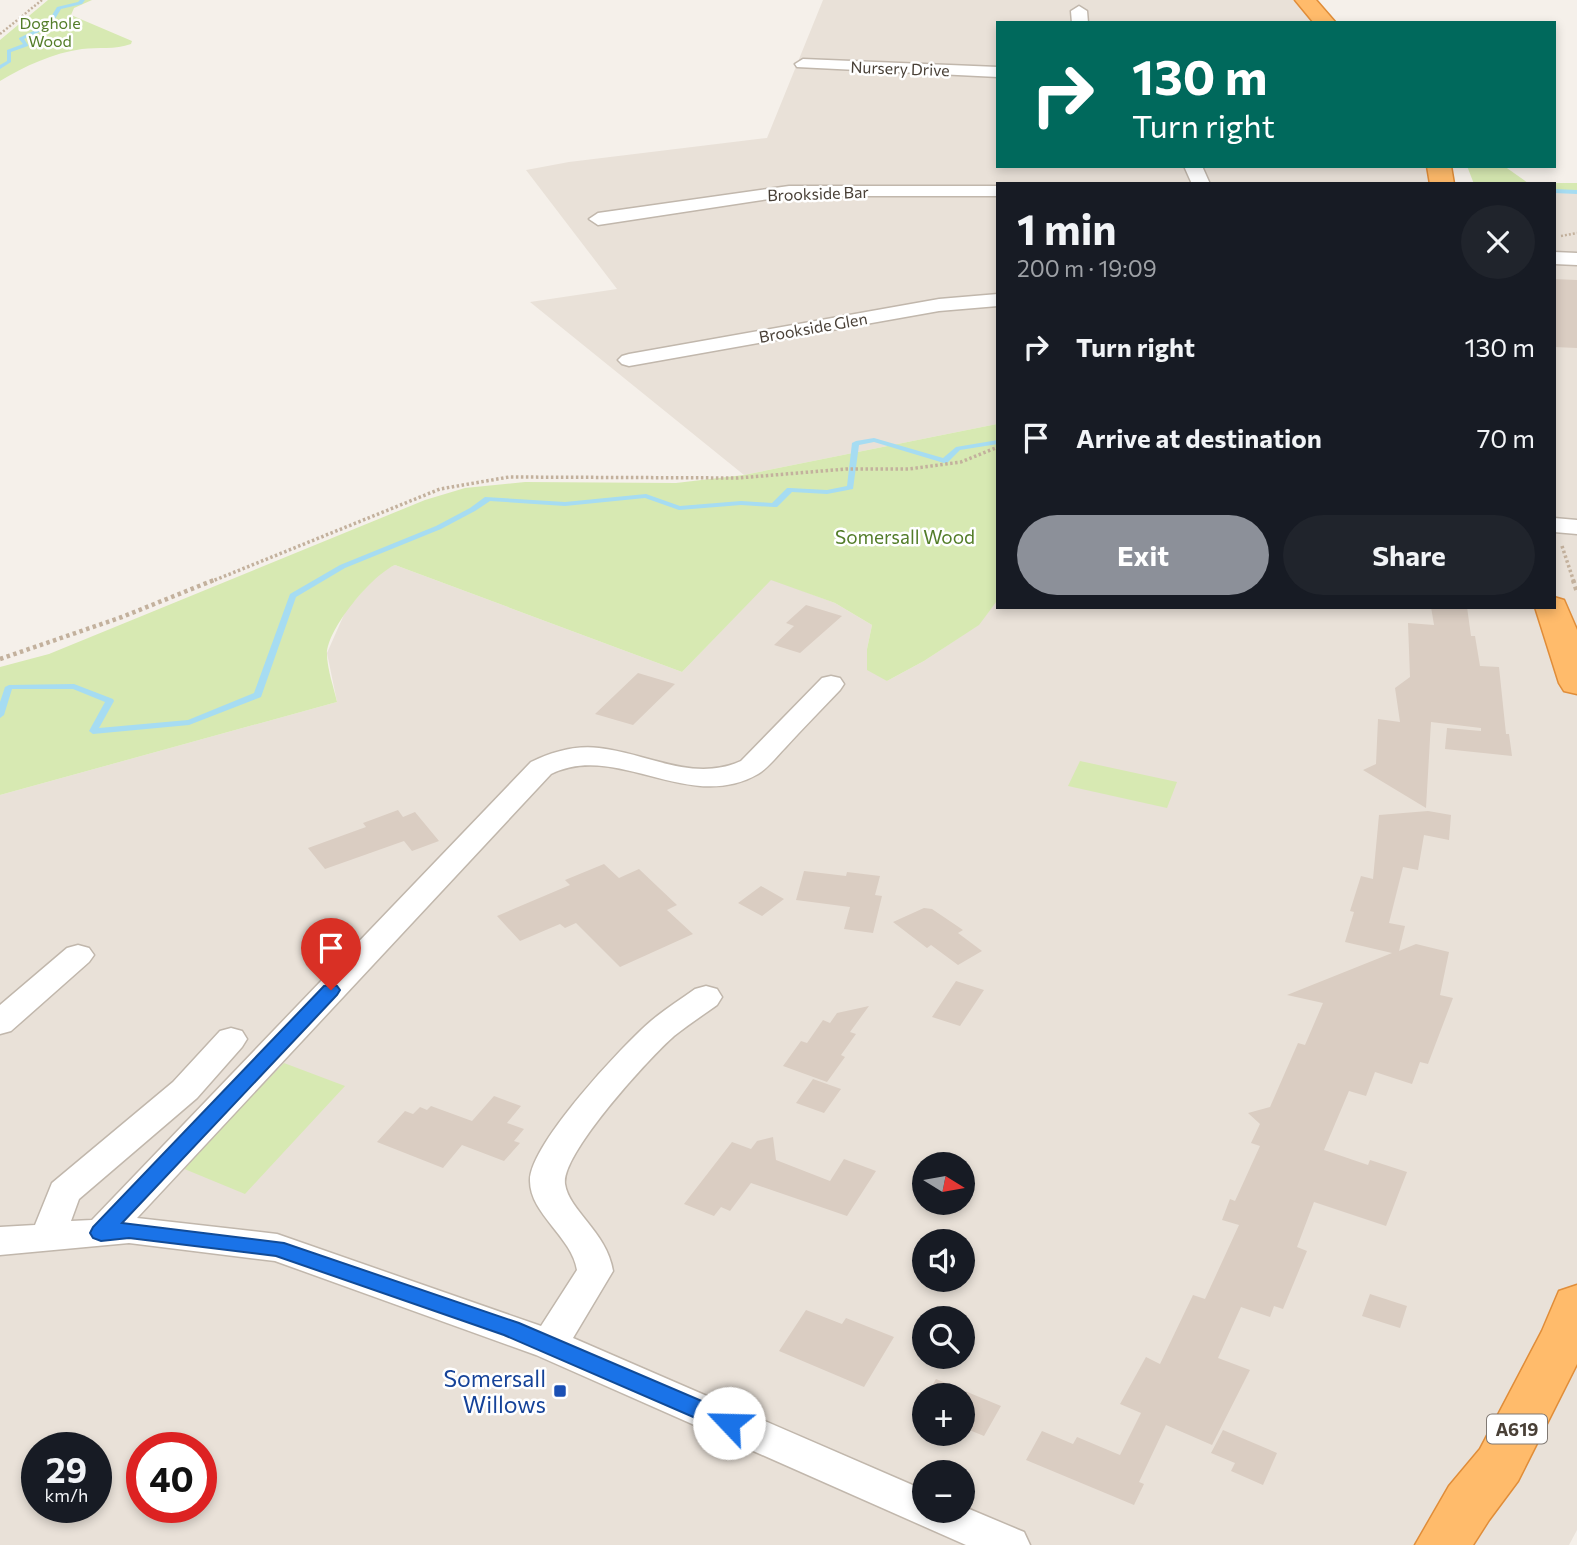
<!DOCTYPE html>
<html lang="en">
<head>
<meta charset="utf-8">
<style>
  :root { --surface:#171b24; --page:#20242c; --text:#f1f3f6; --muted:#9ea1a6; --accent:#8c9099 }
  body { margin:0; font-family:Commissioner,sans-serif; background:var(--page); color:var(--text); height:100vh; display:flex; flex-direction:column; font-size:26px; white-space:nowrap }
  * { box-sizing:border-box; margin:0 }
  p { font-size:23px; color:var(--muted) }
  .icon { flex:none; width:38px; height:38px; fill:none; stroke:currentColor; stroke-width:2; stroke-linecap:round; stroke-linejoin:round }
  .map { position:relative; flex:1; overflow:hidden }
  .sheet { position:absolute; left:996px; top:182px; width:560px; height:427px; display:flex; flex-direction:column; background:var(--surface); border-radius:0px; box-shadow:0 4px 10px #0003 }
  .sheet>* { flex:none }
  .hud { position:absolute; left:996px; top:21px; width:560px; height:147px; border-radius:0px; box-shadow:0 4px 10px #0003; background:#00695c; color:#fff; overflow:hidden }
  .needle { width:46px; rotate:101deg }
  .controls { position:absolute; left:912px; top:1152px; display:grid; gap:14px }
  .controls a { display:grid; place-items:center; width:63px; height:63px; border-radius:50%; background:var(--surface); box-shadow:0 4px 10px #0003; font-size:35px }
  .speed { position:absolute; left:21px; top:1432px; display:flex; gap:14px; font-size:35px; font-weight:700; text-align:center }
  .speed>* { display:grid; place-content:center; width:91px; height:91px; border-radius:50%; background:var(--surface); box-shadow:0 4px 10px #0003; line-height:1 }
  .speed small { font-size:18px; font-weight:400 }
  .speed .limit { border:10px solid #d22; background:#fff; color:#111 }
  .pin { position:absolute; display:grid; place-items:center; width:60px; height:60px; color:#fff; margin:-72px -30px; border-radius:50% 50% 50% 0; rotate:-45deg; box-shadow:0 0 7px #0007 }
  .pin .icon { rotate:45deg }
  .me { position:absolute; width:77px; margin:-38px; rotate:294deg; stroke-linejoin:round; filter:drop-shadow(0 0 5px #0008) }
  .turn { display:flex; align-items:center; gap:24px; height:147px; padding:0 21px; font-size:32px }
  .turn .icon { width:91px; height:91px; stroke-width:2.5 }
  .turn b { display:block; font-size:49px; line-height:60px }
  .round { display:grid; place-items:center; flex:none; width:74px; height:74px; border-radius:37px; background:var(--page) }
  .headline { display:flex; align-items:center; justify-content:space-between; height:119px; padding:0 21px }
  h1 { font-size:42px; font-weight:700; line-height:52px }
  .button { display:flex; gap:14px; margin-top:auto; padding:14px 21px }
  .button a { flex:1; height:80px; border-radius:42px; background:var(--accent); color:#fff; font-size:28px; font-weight:700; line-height:80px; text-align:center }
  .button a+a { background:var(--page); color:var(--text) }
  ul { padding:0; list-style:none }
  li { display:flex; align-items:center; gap:21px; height:91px; padding:0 21px }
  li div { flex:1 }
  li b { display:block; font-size:26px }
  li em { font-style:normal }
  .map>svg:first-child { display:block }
  .residential { fill:#e9e1d8; fill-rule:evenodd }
  .green { fill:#d7e9b2 }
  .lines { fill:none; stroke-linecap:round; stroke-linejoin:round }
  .stream { fill:#a6dcf2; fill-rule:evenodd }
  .building { fill:#dacdc2 }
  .minor-casing { stroke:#c1b7ac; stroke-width:3 }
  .highway-casing { stroke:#e08d39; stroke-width:3 }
  .path-far2 { stroke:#c3b19d; stroke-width:2.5; stroke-dasharray:2 2; stroke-linecap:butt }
  .path-far1 { stroke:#c3b19d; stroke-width:3.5; stroke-dasharray:2.5 2.5; stroke-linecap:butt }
  .path { stroke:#c3b19d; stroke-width:4.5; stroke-dasharray:3.5 3.5; stroke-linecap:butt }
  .minor { fill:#fff; fill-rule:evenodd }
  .highway { fill:#ffbb6b; fill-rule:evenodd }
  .route { fill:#1a73e8; stroke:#114b97; stroke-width:2 }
  .transit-dot { fill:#1a4fb4; stroke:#fff; stroke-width:2.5 }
  .labels { text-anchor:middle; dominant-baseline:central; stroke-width:5; stroke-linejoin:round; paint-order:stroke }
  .far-park-label { font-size:16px; fill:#537d29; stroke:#fff }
  .far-street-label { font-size:16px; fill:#494037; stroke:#fff }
  .shield { fill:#fff; stroke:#807973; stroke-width:2 }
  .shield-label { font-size:18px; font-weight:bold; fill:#494037 }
  .park-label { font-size:19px; fill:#537d29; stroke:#fff }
  .near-transit-label { font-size:23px; fill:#164399; stroke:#fff; text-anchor:end }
</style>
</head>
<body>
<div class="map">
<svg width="1577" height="1545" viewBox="0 0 1577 1545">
  <rect width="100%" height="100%" fill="#f5f0ea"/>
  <path class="residential" d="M823,0h470l22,23h-317v143h427l10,18h-437l-1,240 -253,51 -214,-173 87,-13 -91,-119 43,-8 198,-24z
    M1554,190l23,1v1339l-8,15h-1569v-750l337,-93 -10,-49 19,-43 35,-39 14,-6 287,107 89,-93 64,24 37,22 -5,24 20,32 37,-20 54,-36 19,-24 1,6h556zM924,1164h38v38h-38zM924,1241h38v38h-38zM924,1318h38v38h-38zM924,1395h38v38h-38zM37,1447h59v60h-59zM142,1447h59v60h-59zM924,1472h38v38h-38z"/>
  <path class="green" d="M48,0h44l-18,8 -3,7 61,26 -1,3c-16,6 -33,3 -49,5 -29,4 -57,17 -82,32v-41z
    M1467,166h37l24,17h49v8l-23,-1v-6h-80z
    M997,424v177l-18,24 -55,36 -37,20 -20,-11v-21l5,-24 -37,-22 -64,-23 -89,92 -287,-107c-23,10 -68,64 -68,89 0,15 7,34 10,48l-337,93v-128l49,-13 376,-154 40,-12 60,-6 151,1 68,-8z
    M1080,761l97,21 -10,26 -99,-22z
    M284,1063l61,23 -100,108 -63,-26z"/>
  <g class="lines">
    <path class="stream" d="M80,0h5l-3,4 -21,5 -11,18 -26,12 4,6v1l-17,6v10l-11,7v-4l7,-4v-11l16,-6 -4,-5v-1l27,-13 11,-18 21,-5z
      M1554,189l23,1v4l-23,-1z
      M874,438l69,20 13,-11 42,-7v4l-38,6 -13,13h-3l-70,-21 -15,3 -6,44 -26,5 -35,-2 -15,15h-3l-33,-2 -62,5 -34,-12 -80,8 -75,-5 -15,10 -34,18 -96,39 -49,29 -35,100 -72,28 -96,9 -4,-3 16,-29 -32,-13h-61l-8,26 -4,3v-16l5,-15 4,-2 65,-1 39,15 1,2 -15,27 89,-8 66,-27 36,-99 50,-29 96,-39 34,-18 15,-11 80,5 81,-8 34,12 61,-5 31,2 15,-15h3l37,2 20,-4 5,-43 4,-2z"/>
  </g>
  <path class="building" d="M1554,279l23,1v68l-23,-1z
    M806,605l36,11 -42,37 -26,-8 20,-19 -8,-3z
    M1431,607h36l4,29h4l5,30 19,1 7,67h3l3,22 -67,-7 2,-21 34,3v-3l-50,-6 -5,86 -63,-38 13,-6 2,-45 22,3 -5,-34 15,-11 -2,-54 26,2z
    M638,673l37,11 -42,41 -38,-11z
    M398,810l5,7 12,-5 24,29 -27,10 -8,-10 -79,28 -17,-21 58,-21 -3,-4z
    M1428,811l23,4 -2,25 -25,-5 -6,35 -15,-3 -14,56 16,3 -6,25 17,-7 33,8 -9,43 13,3 -25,66 -8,-2 -8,22 -37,-12 -9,24 -17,-5 -25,59 44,15 2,-5 37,12 -21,54 -72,-24 -17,45 10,4 -24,58 -9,-3 -4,11 -29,-10 -23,51 32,12 -38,75 -46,-20 -27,57 5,2 -10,21 -108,-45 16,-29 31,13 4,-7 43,18 21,-42 -21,-9 26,-47 14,7 33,-69 12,4 34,-74 -17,-5 8,-21 5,2 25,-55 -9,-3 9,-19 -12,-11 22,-6 28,-64 7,2 18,-42 -36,-8 105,-42 -47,-11 9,-30 -4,-1 11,-35 12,3 6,-64z
    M604,864l15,14 20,-9 38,36 -10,5 26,24 -73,33 -44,-44 -11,5 -5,-4 -40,17 -23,-25 73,-31 -5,-5z
    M804,871l42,5 1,-4 33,4 -5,19 7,1 -9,37 -29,-4 6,-22 -54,-7z
    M761,886l23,13 -22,17 -24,-13z
    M924,908l8,1 31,21 -5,3 24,18 -24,14 -27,-20 -4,3 -34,-26z
    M956,981l28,9 -24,36 -28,-9z
    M869,1006l-19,26 6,2 -15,21 4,2 -18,25 -44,-16 18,-25 6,2 16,-23 7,3 7,-10z
    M813,1079l28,10 -17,24 -28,-10z
    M494,1096l27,10 -14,17 17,6 -10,12 6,2 -16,18 -42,-16 -19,23 -66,-26 28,-31 8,3 7,-7 7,3 4,-4 41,15z
    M773,1137l3,23 54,21 14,-22 32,12 -29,45 -96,-33 -21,28 -9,-4 -7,9 -30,-12 48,-62 19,7 6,-8z
    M1370,1294l37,12 -7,22 -38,-12z
    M806,1310l36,14 4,-6 48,19 -30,50 -85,-36z
    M936,1379l65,27 -17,30 -22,-9v-32h-35z
    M1223,1430l54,23 -14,32 -32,-14 4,-8 -24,-10z"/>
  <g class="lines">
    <defs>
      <path id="minor" d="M1079,6l8,5 1,12h-16l-1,-12z
        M803,59l195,8v10l-201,-10 -2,-3z
        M1184,166h18l8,18h-18z
        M789,186h209v10h-209l-191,29 -9,-6 9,-6z
        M1554,252l23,1v12l-23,-1z
        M998,294v12l-59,5 -310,55 -7,-2 -4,-4 4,-4 7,-2 310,-55z
        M1554,518l23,2v14l-23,-2z
        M831,676l9,2 4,6 -4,6c-18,19 -37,38 -55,58 -8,8 -17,20 -27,26 -69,40 -142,-33 -207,0l-414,444 140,16 264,92 36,-56c-5,-33 -47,-56 -47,-89 -1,-36 93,-136 121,-160 14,-12 29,-21 44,-32l11,-3 11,3 5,8 -5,8c-14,10 -29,20 -43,31 -24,21 -113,118 -109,148 4,27 42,48 48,87l-40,67 351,152v20h38v-4l62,26 6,13h-64l-430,-190 -261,-94 -146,-18 -129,12v-28l35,-2 17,-42 121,-101 47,-51 11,-3 11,3 5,8 -5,8 -45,51 -118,101 -8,22 21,-1 439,-458c21,-10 44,-17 68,-14 48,5 94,35 142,13l81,-83z
        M78,945l11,3 5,7 -5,7 -78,69 -11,3v-29l67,-57z"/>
      <path id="highway" d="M1295,0h21l20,23h-22z
        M1427,166h24l3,18h-24z
        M1554,597l10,3 13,30v64l-13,-3 -5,-8 -24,-76h19z
        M1577,1285v79l-59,117 -29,39 -16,25h-58l34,-59 31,-37 62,-118 17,-40z"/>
    </defs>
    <use href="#minor" class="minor-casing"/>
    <use href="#highway" class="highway-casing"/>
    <path class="path-far2" d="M0,34l42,-34
      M1561,236l16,-3"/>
    <path class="path-far1" d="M1562,546l12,36
      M210,582l230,-93 69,-12 229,1 108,-9h63l52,-7 37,-15"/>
    <path class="path" d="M1573,580l4,12
      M0,659l122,-42 92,-37"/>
    <use href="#minor" class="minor"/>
    <use href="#highway" class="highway"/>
  </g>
  <path class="route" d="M331,985l6,1 3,4 -3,5 -215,228 162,20 235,80 218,93 3,7 -3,6 -8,3 -8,-3 -217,-94 -228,-79 -147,-18 -28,3 -8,-3 -3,-5 3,-6 231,-241z"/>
  <rect class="transit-dot" x="553" y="1384" width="14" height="14" rx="3.5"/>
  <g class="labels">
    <g class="far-park-label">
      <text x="50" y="22">Doghole<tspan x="50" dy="18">Wood</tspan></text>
    </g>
    <g class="far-street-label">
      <text transform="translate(900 68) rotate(2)">Nursery Drive</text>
      <text transform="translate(818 193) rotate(-2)">Brookside Bar</text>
      <text transform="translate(813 327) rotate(-10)">Brookside Glen</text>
    </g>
    <rect class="shield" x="1487" y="1414.5" width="60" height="29" rx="5"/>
    <g class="shield-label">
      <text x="1517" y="1429">A619</text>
    </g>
    <g class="park-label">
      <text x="905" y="536">Somersall Wood</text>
    </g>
    <g class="near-transit-label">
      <text x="546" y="1378">Somersall<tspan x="546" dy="26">Willows</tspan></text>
    </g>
  </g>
</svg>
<div class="controls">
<a><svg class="needle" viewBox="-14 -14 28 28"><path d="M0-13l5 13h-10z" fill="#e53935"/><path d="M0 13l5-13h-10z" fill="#9ea1a6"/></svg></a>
<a><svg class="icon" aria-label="sound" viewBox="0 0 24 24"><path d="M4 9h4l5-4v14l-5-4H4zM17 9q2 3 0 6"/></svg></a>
<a><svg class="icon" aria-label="search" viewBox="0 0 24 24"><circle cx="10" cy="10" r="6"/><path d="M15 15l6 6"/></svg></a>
<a>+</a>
<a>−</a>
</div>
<div class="speed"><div>29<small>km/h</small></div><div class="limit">40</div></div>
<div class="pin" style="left:331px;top:990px;background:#d93025"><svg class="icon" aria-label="arrive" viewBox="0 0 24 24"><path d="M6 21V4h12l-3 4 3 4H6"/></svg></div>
<svg class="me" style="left:729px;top:1423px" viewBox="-20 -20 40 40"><circle r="19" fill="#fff"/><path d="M0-13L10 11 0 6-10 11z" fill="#1a73e8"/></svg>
<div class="hud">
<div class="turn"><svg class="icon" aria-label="right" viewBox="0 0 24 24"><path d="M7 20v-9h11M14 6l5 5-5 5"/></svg><div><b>130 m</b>Turn right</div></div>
</div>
<section class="sheet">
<div class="headline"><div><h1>1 min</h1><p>200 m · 19:09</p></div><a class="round"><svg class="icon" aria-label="close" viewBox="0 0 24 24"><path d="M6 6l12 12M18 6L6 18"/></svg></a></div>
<ul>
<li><svg class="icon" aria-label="right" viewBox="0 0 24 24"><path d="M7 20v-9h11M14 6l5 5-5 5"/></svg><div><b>Turn right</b></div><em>130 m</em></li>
<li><svg class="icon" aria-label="arrive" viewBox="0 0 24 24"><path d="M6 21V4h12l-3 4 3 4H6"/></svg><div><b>Arrive at destination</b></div><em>70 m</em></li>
</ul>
<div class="button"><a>Exit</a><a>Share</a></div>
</section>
</div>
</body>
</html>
